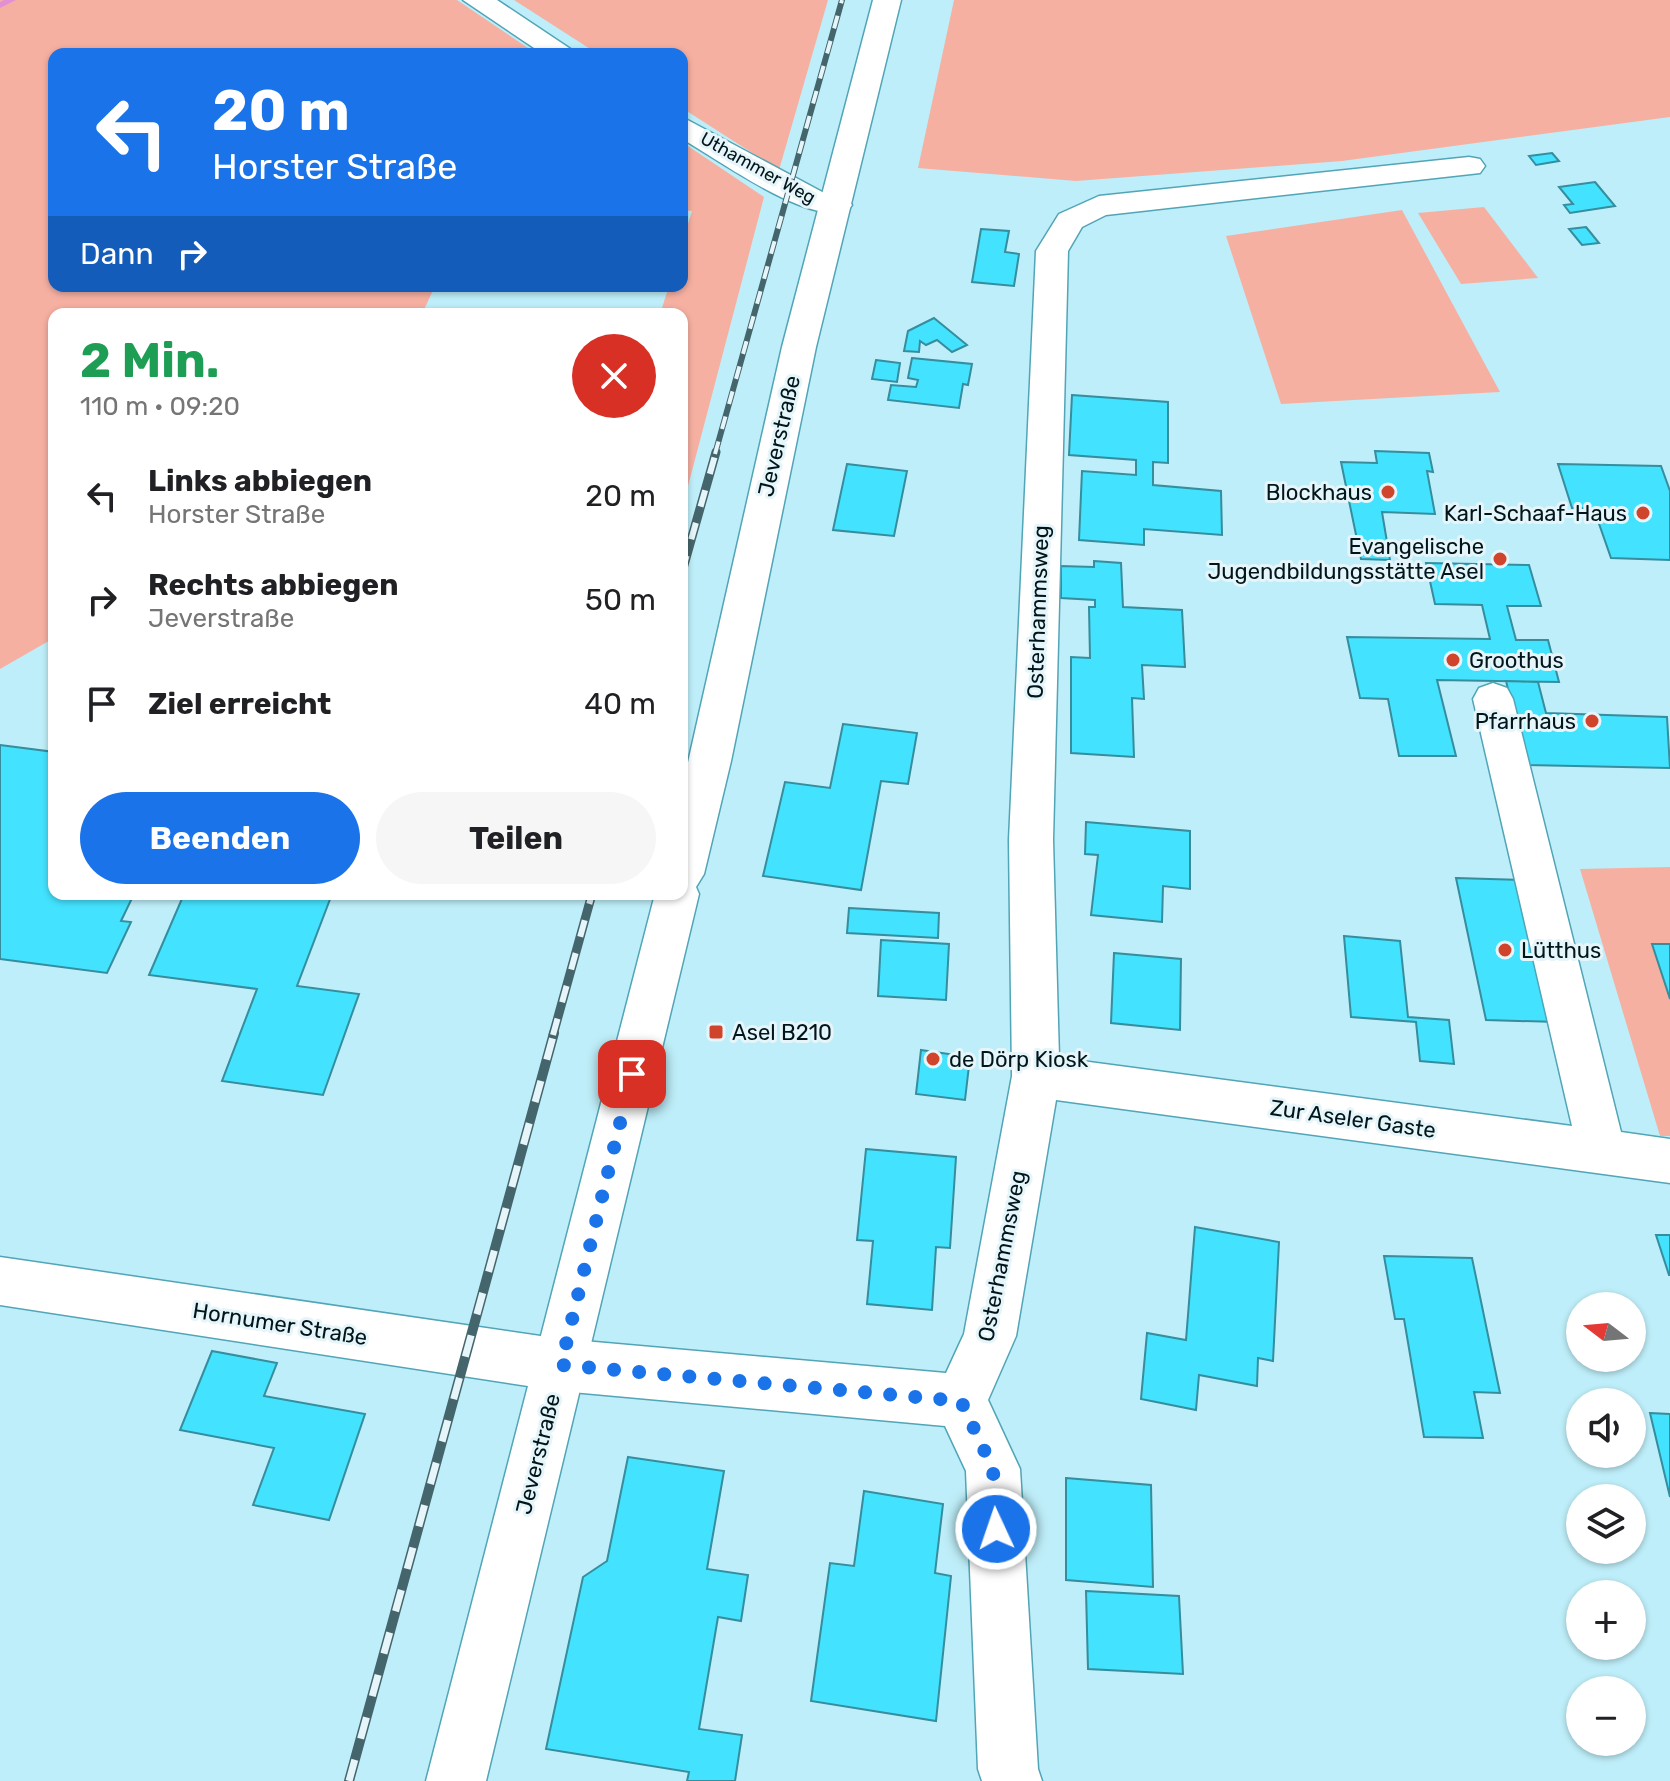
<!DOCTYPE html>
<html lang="de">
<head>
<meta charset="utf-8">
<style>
  :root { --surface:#fff; --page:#f6f6f6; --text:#202124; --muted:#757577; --accent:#1a73e8 }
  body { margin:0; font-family:Rubik,sans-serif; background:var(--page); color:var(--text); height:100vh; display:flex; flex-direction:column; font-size:30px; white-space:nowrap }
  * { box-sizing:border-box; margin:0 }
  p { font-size:26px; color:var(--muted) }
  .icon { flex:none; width:44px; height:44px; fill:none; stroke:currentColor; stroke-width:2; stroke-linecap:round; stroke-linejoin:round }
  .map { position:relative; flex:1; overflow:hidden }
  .details { position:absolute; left:48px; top:308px; width:640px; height:592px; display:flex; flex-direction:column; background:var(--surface); border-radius:16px; box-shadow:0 2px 6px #0004 }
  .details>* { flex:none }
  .top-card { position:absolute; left:48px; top:48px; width:640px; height:244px; border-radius:16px; box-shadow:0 2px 6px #0004; background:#1a73e8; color:#fff; overflow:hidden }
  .needle { width:52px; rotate:286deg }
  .buttons { position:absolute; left:1566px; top:1292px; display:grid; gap:16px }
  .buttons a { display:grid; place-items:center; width:80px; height:80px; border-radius:50%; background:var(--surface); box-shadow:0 2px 6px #0004; font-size:40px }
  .pin { position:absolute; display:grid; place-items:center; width:68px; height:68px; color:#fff; margin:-34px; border-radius:16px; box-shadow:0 4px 12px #0006 }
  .me { position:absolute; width:88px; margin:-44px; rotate:357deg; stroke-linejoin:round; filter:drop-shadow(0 0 6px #0008) }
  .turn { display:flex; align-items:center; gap:28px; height:168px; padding:0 32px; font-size:36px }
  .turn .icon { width:104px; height:104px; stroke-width:2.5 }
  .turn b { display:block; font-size:56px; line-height:68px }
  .then { display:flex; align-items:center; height:76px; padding:0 32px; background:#0003; gap:16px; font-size:30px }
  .round { display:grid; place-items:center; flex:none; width:84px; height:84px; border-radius:42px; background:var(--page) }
  .head { display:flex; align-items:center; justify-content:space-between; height:136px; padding:0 32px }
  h1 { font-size:48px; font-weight:700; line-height:60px; color:#1e9e55 }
  .cta { display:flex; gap:16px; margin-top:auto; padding:16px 32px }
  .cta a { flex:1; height:92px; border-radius:48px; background:var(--accent); color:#fff; font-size:32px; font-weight:700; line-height:92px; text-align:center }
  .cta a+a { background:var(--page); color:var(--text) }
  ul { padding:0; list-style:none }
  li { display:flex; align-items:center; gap:24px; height:104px; padding:0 32px }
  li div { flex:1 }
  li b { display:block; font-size:30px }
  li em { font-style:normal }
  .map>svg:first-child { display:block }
  .green { fill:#f6b0a2 }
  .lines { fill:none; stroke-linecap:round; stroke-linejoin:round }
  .stream { fill:#e290d6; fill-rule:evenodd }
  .building { fill:#43e2fe; stroke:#358d9d; stroke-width:2 }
  .street-casing { stroke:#51a5b6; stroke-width:3 }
  .primary-casing { stroke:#51a5b6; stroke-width:3 }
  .street { fill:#fff; fill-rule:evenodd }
  .primary { fill:#fff; fill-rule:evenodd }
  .rail-far2-casing { stroke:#45656c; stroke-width:6 }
  .rail-far1-casing { stroke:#45656c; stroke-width:9 }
  .rail-casing { stroke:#45656c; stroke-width:10 }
  .rail-far2 { stroke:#e6f5f9; stroke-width:4; stroke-dasharray:13; stroke-linecap:butt }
  .rail-far1 { stroke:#e6f5f9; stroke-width:6; stroke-dasharray:17; stroke-linecap:butt }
  .rail { stroke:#e6f5f9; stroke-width:7; stroke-dasharray:22; stroke-linecap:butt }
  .route { stroke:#1a73e8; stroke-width:14; stroke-dasharray:0 25.2 }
  .poi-dot { fill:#d0442c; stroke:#e6f5f9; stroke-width:3 }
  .labels { text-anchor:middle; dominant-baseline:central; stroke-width:6; stroke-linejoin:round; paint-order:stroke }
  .far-street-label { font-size:18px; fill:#00161b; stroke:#e6f5f9 }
  .street-label { font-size:22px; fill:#00161b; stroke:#e6f5f9 }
  .poi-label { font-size:22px; fill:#00161b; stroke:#e6f5f9; text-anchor:end }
</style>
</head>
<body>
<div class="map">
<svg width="1670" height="1781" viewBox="0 0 1670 1781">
  <rect width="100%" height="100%" fill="#beeef9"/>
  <path class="green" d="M0,0h457l80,54h-483v232h381l-13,28h-368v324l-54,31z
    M514,0h314l-49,170 -97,-62v-54h-84z
    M954,0h716v117l-328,44 -266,20 -158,-13z
    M682,142l82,55 -82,312v-195h-22l9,-28h13v-44l10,-31 -10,-1z
    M1484,207l54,71 -77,6 -43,-71z
    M1402,210l98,182 -219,12 -55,-168z
    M1670,867v269h-10l-80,-267z"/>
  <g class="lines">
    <path class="stream" d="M4,0h12l-16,8v-6z"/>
  </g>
  <path class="building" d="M1552,153l7,8 -23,4 -7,-9z
    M1595,182l20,24 -45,7 -6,-8 9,-1 -14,-17z
    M1586,227l13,16 -17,2 -13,-16z
    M981,229l28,2 -4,21 14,2 -5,32 -42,-4z
    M934,318l33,27 -15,7 -15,-12 -11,5 -6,-4 -1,11 -15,-1 4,-20z
    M912,358l60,6 -4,21 -5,-1 -4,24 -71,-8 3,-15 25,2 2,-7 -10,-2z
    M876,360l24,3 -3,19 -25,-3z
    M1072,395l96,7v61l-15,-1v23l68,6 1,44 -78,-6v16l-65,-5 3,-69 54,4v-15l-67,-5z
    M1375,451l54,2 4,19 -6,-1 8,43 -53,-2 8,48 -29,-1 -20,-97 36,1z
    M847,464l60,7 -13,65 -61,-6z
    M1558,464l103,2 9,25v69l-59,-2 -14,-40h21l-4,-9 -42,-1z
    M1094,561l27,2 2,44 59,3 3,57 -43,-2 2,34 -12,-1 2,59 -63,-4v-96l19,1 -1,-51h6v-7l-34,-2v-32l33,1z
    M1426,563l103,2 12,41h-34l9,34h32l11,42 -122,-2 19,76h-57l-11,-57 -28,-1 -13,-61 143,2 -8,-34 -47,-1z
    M1506,681l32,1 8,31 121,4 3,51 -143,-3z
    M843,724l74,9 -9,51 -27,-3 -20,109 -98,-14 22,-94 45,6z
    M0,745l54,7v142h80l-13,27 10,1 -24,51 -107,-14z
    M1086,822l104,9v58l-27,-3 -1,36 -71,-7 7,-60 -13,-1z
    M1456,878l67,2 34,142 -71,-2z
    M184,894h148l-35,92 62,8 -36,101 -101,-14 35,-92 -108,-14z
    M849,908l90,5 -1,25 -91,-5z
    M1344,936l56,5 8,76 41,3 5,44 -34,-3 -4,-39 -65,-5z
    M881,940l68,4 -3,56 -68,-4z
    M1652,944h18v55z
    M1114,953l67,6 -1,71 -69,-7z
    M921,1050l49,7 -5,43 -49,-6z
    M866,1149l90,8 -6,91 -14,-1 -4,63 -65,-6 6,-63 -16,-1z
    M1195,1227l84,15 -6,119 -15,-3 -1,28 -58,-11 -3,35 -55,-11 6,-66 39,7z
    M1656,1235h14v40h-1z
    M1384,1256l88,2 28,135 -26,-1 9,46 -59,-1 -20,-118h-9z
    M212,1351l65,12 -13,33 101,18 -36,106 -76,-15 21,-57 -94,-18z
    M1650,1413l20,1v83z
    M628,1457l96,14 -17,98 41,6 -7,46 -23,-4 -19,112 43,6 -7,46h-48l2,-9 -143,-23 37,-172 24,-16z
    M1066,1478l85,7 2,102 -87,-7z
    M864,1491l79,13 -8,69 16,3 -15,145 -125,-20 19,-138 24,3z
    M1086,1591l93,5 4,78 -95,-5z"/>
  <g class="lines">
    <defs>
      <path id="street" d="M463,0h34l81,54h-35z
        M682,117l144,77 21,4 5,7 -5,7c-43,11 -126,-51 -165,-73z
        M1469,157l11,2 5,7 -5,7 -374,42 -24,12 -14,24 -15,589 6,218 513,68 -99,-427 6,-11 14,-5 14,5 6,11 108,433 49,7v44l-614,-83 -40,236 -28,64 32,69 18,300 4,12h-60l-4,-12 -12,-298 -21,-45 -384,-35 -561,-86v-48l561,82 385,34 18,-39 48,-258 -3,-236 27,-589 23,-37 40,-18z"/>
      <path id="primary" d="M873,0h28l-85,347 -85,414 -27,113 -8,13 3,7 -213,887h-60l229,-887h27v-105l100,-442z"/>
    </defs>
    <use href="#street" class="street-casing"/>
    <use href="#primary" class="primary-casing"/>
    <use href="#street" class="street"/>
    <use href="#primary" class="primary"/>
    <defs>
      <path id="rail-far2" d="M715,454l127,-454"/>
      <path id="rail-far1" d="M682,572l34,-120
        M553,1035l39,-141"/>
      <path id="rail" d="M349,1781l205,-748"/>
    </defs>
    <use href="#rail-far2" class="rail-far2-casing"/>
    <use href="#rail-far1" class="rail-far1-casing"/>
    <use href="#rail" class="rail-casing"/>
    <use href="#rail-far2" class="rail-far2"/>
    <use href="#rail-far1" class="rail-far1"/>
    <use href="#rail" class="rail"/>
  </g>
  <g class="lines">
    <path class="route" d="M632,1074l-71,291 400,36 32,68 3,60"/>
  </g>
  <g class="poi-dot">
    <circle cx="1388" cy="492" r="8"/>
    <circle cx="1643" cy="513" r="8"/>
    <circle cx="1500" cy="559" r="8"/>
    <circle cx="1453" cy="660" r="8"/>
    <circle cx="1592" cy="721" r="8"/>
    <circle cx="1505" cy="950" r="8"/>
    <rect x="708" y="1024" width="16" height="16" rx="4"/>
    <circle cx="933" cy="1059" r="8"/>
  </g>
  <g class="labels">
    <g class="far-street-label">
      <text transform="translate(758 168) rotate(29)">Uthammer Weg</text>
    </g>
    <g class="street-label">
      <text transform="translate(779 436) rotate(-77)">Jeverstraße</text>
      <text transform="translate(1038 612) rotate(-88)">Osterhammsweg</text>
      <text transform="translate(1353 1119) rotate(8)">Zur Aseler Gaste</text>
      <text transform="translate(1002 1256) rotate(-79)">Osterhammsweg</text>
      <text transform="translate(280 1324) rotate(9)">Hornumer Straße</text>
      <text transform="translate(538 1454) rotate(-76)">Jeverstraße</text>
    </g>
    <g class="poi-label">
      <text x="1372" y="492">Blockhaus</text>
      <text x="1627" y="513">Karl-Schaaf-Haus</text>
      <text x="1484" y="546">Evangelische<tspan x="1484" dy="25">Jugendbildungsstätte Asel</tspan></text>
      <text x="1469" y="660" text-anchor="start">Groothus</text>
      <text x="1576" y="721">Pfarrhaus</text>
      <text x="1521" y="950" text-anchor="start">Lütthus</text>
      <text x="732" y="1032" text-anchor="start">Asel B210</text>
      <text x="949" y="1059" text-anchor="start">de Dörp Kiosk</text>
    </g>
  </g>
</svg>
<div class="buttons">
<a><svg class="needle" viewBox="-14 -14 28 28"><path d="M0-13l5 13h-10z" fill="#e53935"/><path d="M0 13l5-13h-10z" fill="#757577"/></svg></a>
<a><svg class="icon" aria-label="sound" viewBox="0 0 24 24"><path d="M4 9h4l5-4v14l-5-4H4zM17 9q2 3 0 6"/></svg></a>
<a><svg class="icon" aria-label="layers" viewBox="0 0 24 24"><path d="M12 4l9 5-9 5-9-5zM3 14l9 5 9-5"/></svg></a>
<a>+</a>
<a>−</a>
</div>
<div class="pin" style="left:632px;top:1074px;background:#d93025"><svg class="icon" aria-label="arrive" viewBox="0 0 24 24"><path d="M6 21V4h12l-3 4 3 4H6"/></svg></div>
<svg class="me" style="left:996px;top:1529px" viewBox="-20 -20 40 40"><circle r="17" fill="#1a73e8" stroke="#fff" stroke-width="3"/><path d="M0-11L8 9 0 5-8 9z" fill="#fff"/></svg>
<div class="top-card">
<div class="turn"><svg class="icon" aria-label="left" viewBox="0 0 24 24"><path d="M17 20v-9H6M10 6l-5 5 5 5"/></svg><div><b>20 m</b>Horster Straße</div></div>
<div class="then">Dann<svg class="icon" aria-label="right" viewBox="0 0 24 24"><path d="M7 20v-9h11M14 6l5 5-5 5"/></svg></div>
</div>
<section class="details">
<div class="head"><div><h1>2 Min.</h1><p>110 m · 09:20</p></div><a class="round" style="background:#d93025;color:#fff"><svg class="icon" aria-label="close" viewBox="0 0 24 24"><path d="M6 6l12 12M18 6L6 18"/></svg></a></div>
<ul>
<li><svg class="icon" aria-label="left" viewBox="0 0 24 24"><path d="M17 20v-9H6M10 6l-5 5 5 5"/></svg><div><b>Links abbiegen</b><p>Horster Straße</p></div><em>20 m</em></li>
<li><svg class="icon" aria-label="right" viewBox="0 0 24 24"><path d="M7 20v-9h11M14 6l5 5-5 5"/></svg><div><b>Rechts abbiegen</b><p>Jeverstraße</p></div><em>50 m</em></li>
<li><svg class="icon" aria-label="arrive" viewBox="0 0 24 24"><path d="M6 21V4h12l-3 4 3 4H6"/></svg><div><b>Ziel erreicht</b></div><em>40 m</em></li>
</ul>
<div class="cta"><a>Beenden</a><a>Teilen</a></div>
</section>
</div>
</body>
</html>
